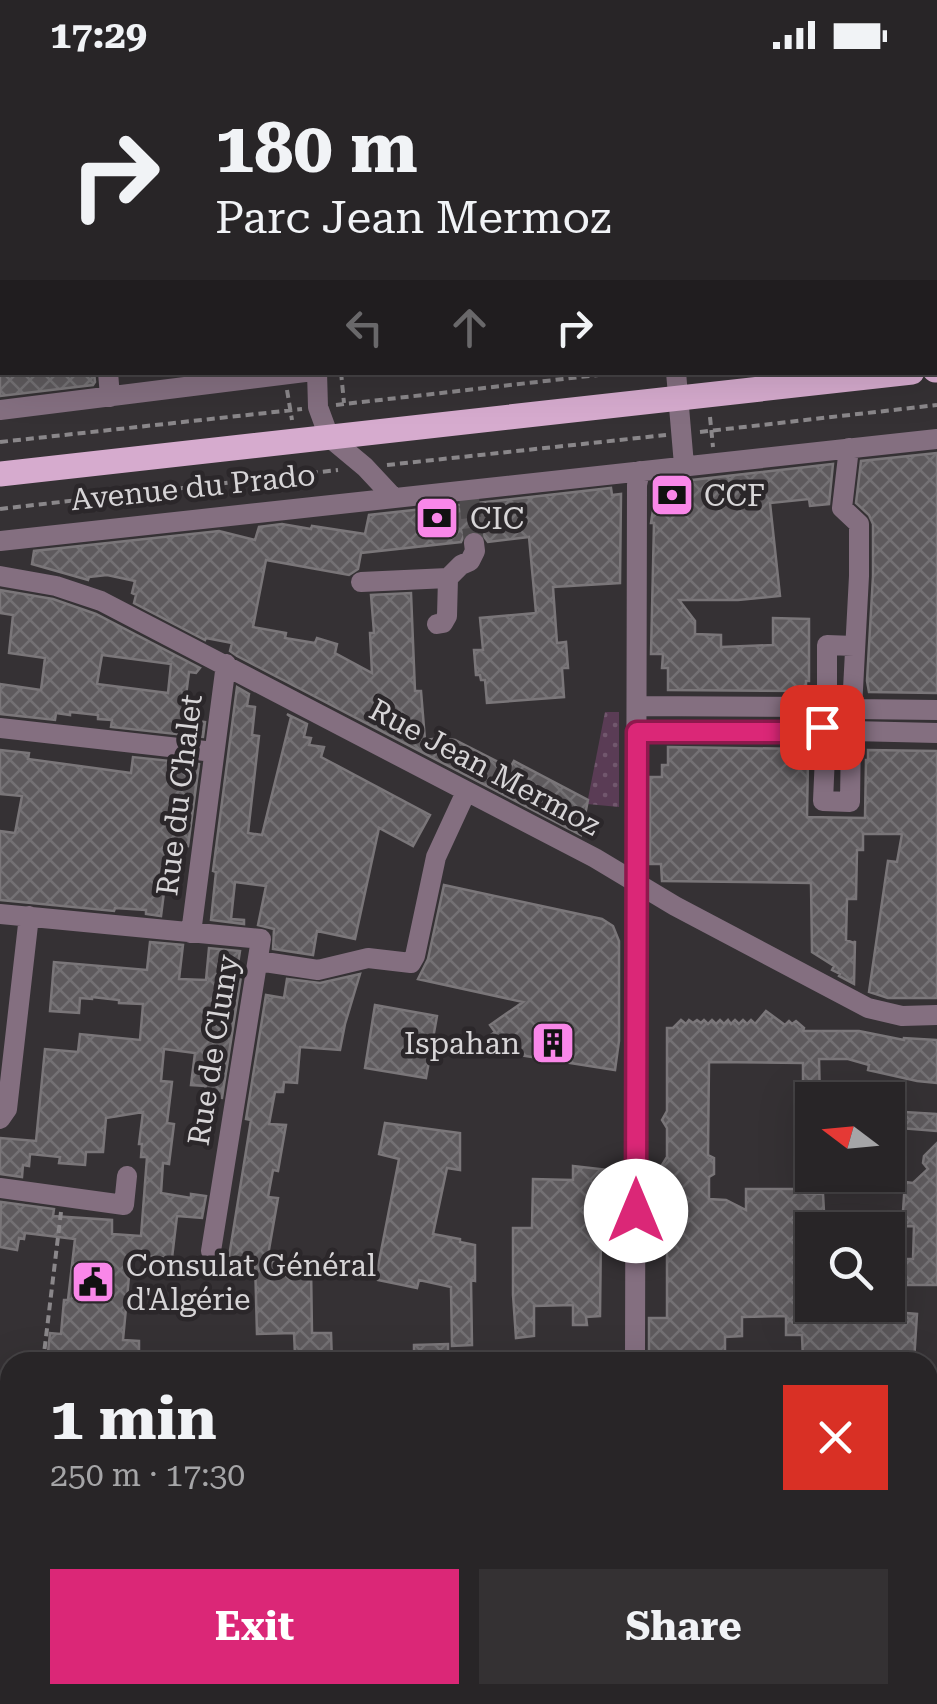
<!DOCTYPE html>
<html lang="en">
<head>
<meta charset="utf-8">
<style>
  :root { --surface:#282527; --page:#343133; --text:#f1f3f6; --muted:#a5a5a7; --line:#444244; --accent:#db2777 }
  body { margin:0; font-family:"Roboto Serif",serif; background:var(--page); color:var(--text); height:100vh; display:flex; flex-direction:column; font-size:38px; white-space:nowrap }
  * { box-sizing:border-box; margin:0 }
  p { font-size:32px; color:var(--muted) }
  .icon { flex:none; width:55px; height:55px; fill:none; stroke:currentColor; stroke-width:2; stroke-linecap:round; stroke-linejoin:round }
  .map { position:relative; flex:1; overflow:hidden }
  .sheet { position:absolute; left:0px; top:1282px; width:938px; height:352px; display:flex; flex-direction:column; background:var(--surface); border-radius:30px 30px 0 0; box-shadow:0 10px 40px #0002,0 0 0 2px var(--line) }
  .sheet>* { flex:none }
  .top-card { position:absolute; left:0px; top:0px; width:938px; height:305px; box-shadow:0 10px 40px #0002,0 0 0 2px var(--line); background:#282527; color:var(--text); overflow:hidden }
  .needle { width:65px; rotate:286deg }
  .controls { position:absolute; left:795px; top:1012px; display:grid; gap:20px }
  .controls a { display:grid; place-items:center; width:110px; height:110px; border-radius:0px; background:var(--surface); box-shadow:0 10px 40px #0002,0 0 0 2px var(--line); font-size:50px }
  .pin { position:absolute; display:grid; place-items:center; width:85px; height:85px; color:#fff; margin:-42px; border-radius:20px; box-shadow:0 5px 15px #0006 }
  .me { position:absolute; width:110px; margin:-55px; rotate:0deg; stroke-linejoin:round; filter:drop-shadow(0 0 8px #0008) }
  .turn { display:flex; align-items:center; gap:35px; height:210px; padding:0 50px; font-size:45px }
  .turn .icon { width:130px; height:130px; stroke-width:2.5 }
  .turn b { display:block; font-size:70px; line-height:85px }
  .lanes { display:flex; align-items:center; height:95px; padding:0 50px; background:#0003; justify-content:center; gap:50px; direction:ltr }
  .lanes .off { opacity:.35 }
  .round { display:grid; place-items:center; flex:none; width:105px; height:105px; border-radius:0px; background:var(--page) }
  .head { display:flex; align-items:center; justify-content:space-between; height:170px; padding:0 50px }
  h1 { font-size:60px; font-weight:700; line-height:75px }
  .button { display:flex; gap:20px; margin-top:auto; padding:20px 50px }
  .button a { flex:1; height:115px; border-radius:0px; background:var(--accent); color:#fff; font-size:40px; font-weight:700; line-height:115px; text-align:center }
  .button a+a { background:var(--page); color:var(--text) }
  .status { display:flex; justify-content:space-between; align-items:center; height:70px; padding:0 50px; background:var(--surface); direction:ltr }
  .status svg { height:28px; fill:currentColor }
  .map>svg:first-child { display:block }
  .grass { fill:url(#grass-dots) }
  .building { fill:url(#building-cross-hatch); stroke:#7a7679; stroke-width:2.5; fill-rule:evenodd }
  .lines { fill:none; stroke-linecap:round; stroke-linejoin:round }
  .minor-tunnel { stroke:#4d4a4c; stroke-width:20; stroke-dasharray:20 10; stroke-linecap:butt }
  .path { stroke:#8a878a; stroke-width:4; stroke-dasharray:8 5; stroke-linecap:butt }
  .minor { stroke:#846f80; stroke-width:20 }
  .major { stroke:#d6abce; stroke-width:25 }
  .route-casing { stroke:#8e194d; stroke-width:25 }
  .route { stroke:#db2777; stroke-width:18 }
  .labels { text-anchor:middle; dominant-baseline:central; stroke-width:9; stroke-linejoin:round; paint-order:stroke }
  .street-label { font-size:30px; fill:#d7d5d7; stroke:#2b272a }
  .poi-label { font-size:30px; fill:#d7d5d7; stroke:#2b272a; text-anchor:start }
</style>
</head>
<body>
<div class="status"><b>17:29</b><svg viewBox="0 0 49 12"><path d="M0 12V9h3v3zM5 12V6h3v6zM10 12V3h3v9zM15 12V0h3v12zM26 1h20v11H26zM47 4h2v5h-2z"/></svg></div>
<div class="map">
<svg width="937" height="1634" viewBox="0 0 937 1634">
  <defs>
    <pattern id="grass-dots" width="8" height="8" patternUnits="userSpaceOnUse" patternTransform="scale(2.5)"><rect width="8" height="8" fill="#5a3c55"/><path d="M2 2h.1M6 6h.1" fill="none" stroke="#71576d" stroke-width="1.8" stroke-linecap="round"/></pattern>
    <pattern id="building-cross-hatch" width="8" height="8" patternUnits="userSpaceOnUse" patternTransform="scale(2.5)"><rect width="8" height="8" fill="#5e5a5d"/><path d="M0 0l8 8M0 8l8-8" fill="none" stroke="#747174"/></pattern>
  </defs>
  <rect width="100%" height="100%" fill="#353134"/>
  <path class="grass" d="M605,642h14v95l-32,-3z"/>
  <path class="building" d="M0,302h94l1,10 -2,3 -93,11z
    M937,383v240l-68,-1 -2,-11 6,-105v-52l-4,-9 -13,-12 5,-42z
    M833,394l-4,40 -19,2 -1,-7 -39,4 10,93 -42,4h-59l16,21v13l26,1v12l52,-2v-27l36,1v62h-3v10l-138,-1v-22h-6l1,-14h-12l3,-131h-3l6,-39z
    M611,418l1,7 9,-1 -1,89 -67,4 4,56 9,-1 2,26h-6l2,29 -77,6 -2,-23h-4l-1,-5h-4l-2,-25h9l-3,-32 56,-5 -7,-76 -41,5 -8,-11 -9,-1 -6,3 -4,9 -100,11 -3,16 -9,6 -83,-15 -13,67 33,6 -1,5 30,5 2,-5 20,6 -2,9 37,20 -2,-40h4l-3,-38 40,-2 4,98h6l4,49 15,-2 15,2 55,28 4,-7 74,39 -7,35 -344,-179 -7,-5 2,-8 -26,-5 -1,2 -71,-37 2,-8 -4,-2 3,-12 -28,-6 -18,2 -1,3 -56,-16 2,-13 185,-20 36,9 4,-13 23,-3 29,5 1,-3 53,8 4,-19z
    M0,520l53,9 43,15 104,54 -4,5 -7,-1 -6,47 22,3 -2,15 -92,-10 1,-7 -14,-1v-4l-28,-3v3l-14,-2 -1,7 -55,-6v-30l41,6 4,-32 -36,-5 4,-38 -13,-2zM102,585l69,9 -3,29 -71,-9z
    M237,617l12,7 -2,12 8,1 -3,28 7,1 -11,97 14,2 29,-118 -4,-3 20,10 -3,13 7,1 -2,7 15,2 -3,10 109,58 -17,31 -34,-18 -24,111 -38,-8 -4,24 -40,-6 1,-20 -16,-4 8,-39 -31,-4 -4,37 13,1v4l-33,-4 5,-48 -3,-1z
    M668,677l137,2v11h3l-1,57 58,1 1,-58h2v-10l69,1v247h-49l-19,-6 19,-131 9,1 5,-28h-39v16h-6l-1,49h-9l-1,41 8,3 1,-2 -1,43 -15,-8 1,-2 -8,-4 2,-4 -22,-14 -1,-69 -149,-2 -1,-17h-11v-87h12v-12h6z
    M0,680l29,3 -1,6 103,14 2,-16 66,7 -11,82 -7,-1 -3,33 -12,-2 -5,40 -15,-2v-4l-31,-2 -1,3 -114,-11v-69l15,2 7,-37 -22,-2z
    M444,815l158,34 11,7 6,15v100l-4,29 -122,-19 -5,-14 7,-5 -5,-7 33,-23 -105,-23 10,-20z
    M150,872l33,3 -4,34 27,1 3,-32 31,3 -3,19h5l-20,128 -18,-2 2,-10 -15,-1 4,-32 -31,-4 -3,32 11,1 -5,41 7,1 -5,40 -6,-1 -2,30 30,5v-4l15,2 -4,22 -25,-2 -5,42 -41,-3 -8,85 16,1v21h-92l3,-29 11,1 3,-34h4l7,-61 -50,-6 -1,6 -5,-1 -2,12 -17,-3 1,-45 53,7 -1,7 59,4v14l29,2 6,-79h-6l1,-13h-3l4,-32 -37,6 -3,34h-17l-1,13 -26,-2 1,-6 -30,-3 -1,12 -6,-1 -1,12 -22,-3v-36l36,3 9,-92 33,3 2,-18 60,6 3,-36 -24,-1v-3l-27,-3v2l-12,-1 -1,15 -29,-2 4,-49 93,8z
    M360,904l-15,50 -5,26 -40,-3 -3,36 -13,-1 -1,10h-8l-6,32 17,1 -8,46 -5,-1 -5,27 10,1 -11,63 44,6 1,66h19l1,29h-19v-7h-18l-1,-22 -37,1 -2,-74 -26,-3 22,-137 -5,-1 20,-124 18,3 3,-19 33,4z
    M375,935l62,11 -11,62 -61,-10z
    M766,941l19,14 4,-4 3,3 4,-3 8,7 -1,3h56l45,9v-2l33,2v43l-20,-2 -49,-11 1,-5 -21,-6h-29l1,41h-17v-37l-94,-1 -1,93 6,3v16l-5,3v22l17,1 20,10v-21h55l1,4 21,1 1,18 79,-1 2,-29 8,1 15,-14 -5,-6 1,-7 13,-13v142h-42v-26h18l1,-33 -93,2 -2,2h-7v85l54,2v-3l28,2 1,-4 22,2 -3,48 -111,-1 -1,-26h-16v-19l-44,1v19l-17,1v25h-76v-44h18v-77h-5v-40h5l-1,-29 -4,-7 5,-8v-29l-5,-8 5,-9v-83h6l8,-8 5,4 3,-4 4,3 4,-3 4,3 3,-3 4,4 4,-4 4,4 4,-4 4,4 4,-4 3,4 4,-4 4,4 4,-4 4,4 4,-4 4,4z
    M888,1041l49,3v17l-49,-4z
    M385,1053l75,10v37l-13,-2 -14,66 27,5v3l15,3v36l-4,-1 1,65 -20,1 -1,-59 -32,-7 -2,8 -39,-8 1,-7 -2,-1 22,-113 -20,-5z
    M573,1096l45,5 -1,61h-16l-1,84 -14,1 1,8h-14v-20l-39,1v30l-18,2 -3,-43v-67h19l1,-49 40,1z
    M448,1274v18h-34v-17z"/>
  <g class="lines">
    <path class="minor-tunnel" d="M469,428l5,45"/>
    <path class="path" d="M0,186l2,18
      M935,269h2
      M341,302l3,31
      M287,320l5,30
      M336,335l288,-33
      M710,347l3,30
      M700,362l237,-27
      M0,372l302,-33
      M387,395l279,-30
      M0,439l338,-39
      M43,1292l18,-150"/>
    <path class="minor" d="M81,0v2
      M291,0l1,2
      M749,2l1,-2
      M935,234h2
      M108,302l2,25
      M317,302l1,35 11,30 36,30 28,30
      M676,302l8,93
      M0,340l305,-38
      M849,378l-7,60 17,16v52l-7,132
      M0,471l937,-102
      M0,506l56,10 45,15 494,257 80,48 193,102 34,8 35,-1
      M361,512l87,-4
      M437,554l6,-1 4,-7 1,-38 13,-13 9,-4 5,-10 -1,-8
      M637,636l189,1
      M827,636v-61l27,1
      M853,639l84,1
      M0,658l214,24
      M852,661l85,2
      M637,662h188
      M826,663l-3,68 27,1 1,-70
      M0,844l261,25 -50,312
      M191,863l35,-269
      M258,891l60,9 50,-12 43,5 4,-7 21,-99 30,-65
      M0,1049l7,-10 22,-193
      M0,1118l124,17 3,-29
      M635,1292l2,-877 3,-14
      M928,1369h9
      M0,1390h10
      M0,1558l10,1
      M97,1625v9
      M264,1625l27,9
      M634,1634l1,-9"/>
    <path class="major" d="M935,300h2
      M0,404l912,-102"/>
  </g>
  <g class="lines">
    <defs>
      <path id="route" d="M636,1141l1,-479h188l-3,-5"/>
    </defs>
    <use href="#route" class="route-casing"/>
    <use href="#route" class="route"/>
  </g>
  <defs>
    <symbol id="bank-square" viewBox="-11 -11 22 22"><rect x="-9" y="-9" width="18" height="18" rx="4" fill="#f987e9" stroke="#2b272a"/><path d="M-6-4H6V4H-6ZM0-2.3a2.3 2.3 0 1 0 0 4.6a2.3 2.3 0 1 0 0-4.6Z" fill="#111"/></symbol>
    <symbol id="building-square" viewBox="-11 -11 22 22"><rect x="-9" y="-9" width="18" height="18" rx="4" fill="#f987e9" stroke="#2b272a"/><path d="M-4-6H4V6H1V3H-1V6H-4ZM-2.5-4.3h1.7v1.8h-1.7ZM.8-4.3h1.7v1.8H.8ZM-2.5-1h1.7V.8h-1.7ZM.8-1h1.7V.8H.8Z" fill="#111"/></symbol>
    <symbol id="civic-square" viewBox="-11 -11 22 22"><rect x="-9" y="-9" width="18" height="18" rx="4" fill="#f987e9" stroke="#2b272a"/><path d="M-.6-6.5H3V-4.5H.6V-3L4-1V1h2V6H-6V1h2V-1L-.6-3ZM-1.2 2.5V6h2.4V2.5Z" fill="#111"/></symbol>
  </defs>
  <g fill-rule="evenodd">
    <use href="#bank-square" x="647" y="400" width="50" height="50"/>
    <use href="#bank-square" x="412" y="423" width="50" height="50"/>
    <use href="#building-square" x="528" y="948" width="50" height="50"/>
    <use href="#civic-square" x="68" y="1187" width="50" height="50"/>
  </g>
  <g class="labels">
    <g class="street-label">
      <text transform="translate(193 417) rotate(-6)">Avenue du Prado</text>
      <text transform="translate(485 697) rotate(28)">Rue Jean Mermoz</text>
      <text transform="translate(179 725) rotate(-83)">Rue du Chalet</text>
      <text transform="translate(213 980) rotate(-81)">Rue de Cluny</text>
    </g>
    <g class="poi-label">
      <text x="704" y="425">CCF</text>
      <text x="470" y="448">CIC</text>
      <text x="520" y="973" text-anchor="end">Ispahan</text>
      <text x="126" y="1195">Consulat Général<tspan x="126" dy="34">d'Algérie</tspan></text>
    </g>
  </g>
</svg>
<div class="controls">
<a><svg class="needle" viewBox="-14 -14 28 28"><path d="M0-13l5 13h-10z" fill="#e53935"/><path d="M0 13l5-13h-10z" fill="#a5a5a7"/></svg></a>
<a><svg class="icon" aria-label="search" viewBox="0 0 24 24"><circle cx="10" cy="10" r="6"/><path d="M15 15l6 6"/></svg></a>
</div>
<div class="pin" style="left:822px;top:657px;background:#d93025"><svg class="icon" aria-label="arrive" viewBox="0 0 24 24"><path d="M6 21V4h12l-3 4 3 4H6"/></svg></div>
<svg class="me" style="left:636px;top:1141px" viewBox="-20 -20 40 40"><circle r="19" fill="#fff"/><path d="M0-13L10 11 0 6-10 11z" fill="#db2777"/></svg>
<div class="top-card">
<div class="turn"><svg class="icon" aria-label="right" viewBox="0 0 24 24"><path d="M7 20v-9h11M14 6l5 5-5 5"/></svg><div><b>180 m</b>Parc Jean Mermoz</div></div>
<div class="lanes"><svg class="icon off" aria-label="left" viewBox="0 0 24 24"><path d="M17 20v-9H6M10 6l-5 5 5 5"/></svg><svg class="icon off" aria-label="ahead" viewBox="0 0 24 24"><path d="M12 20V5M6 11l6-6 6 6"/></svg><svg class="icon" aria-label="right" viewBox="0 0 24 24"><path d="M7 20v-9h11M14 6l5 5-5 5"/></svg></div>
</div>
<section class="sheet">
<div class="head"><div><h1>1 min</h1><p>250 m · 17:30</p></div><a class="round" style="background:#d93025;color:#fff"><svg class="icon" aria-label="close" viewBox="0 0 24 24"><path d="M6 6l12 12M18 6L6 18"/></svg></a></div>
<div class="button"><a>Exit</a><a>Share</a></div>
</section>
</div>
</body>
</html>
